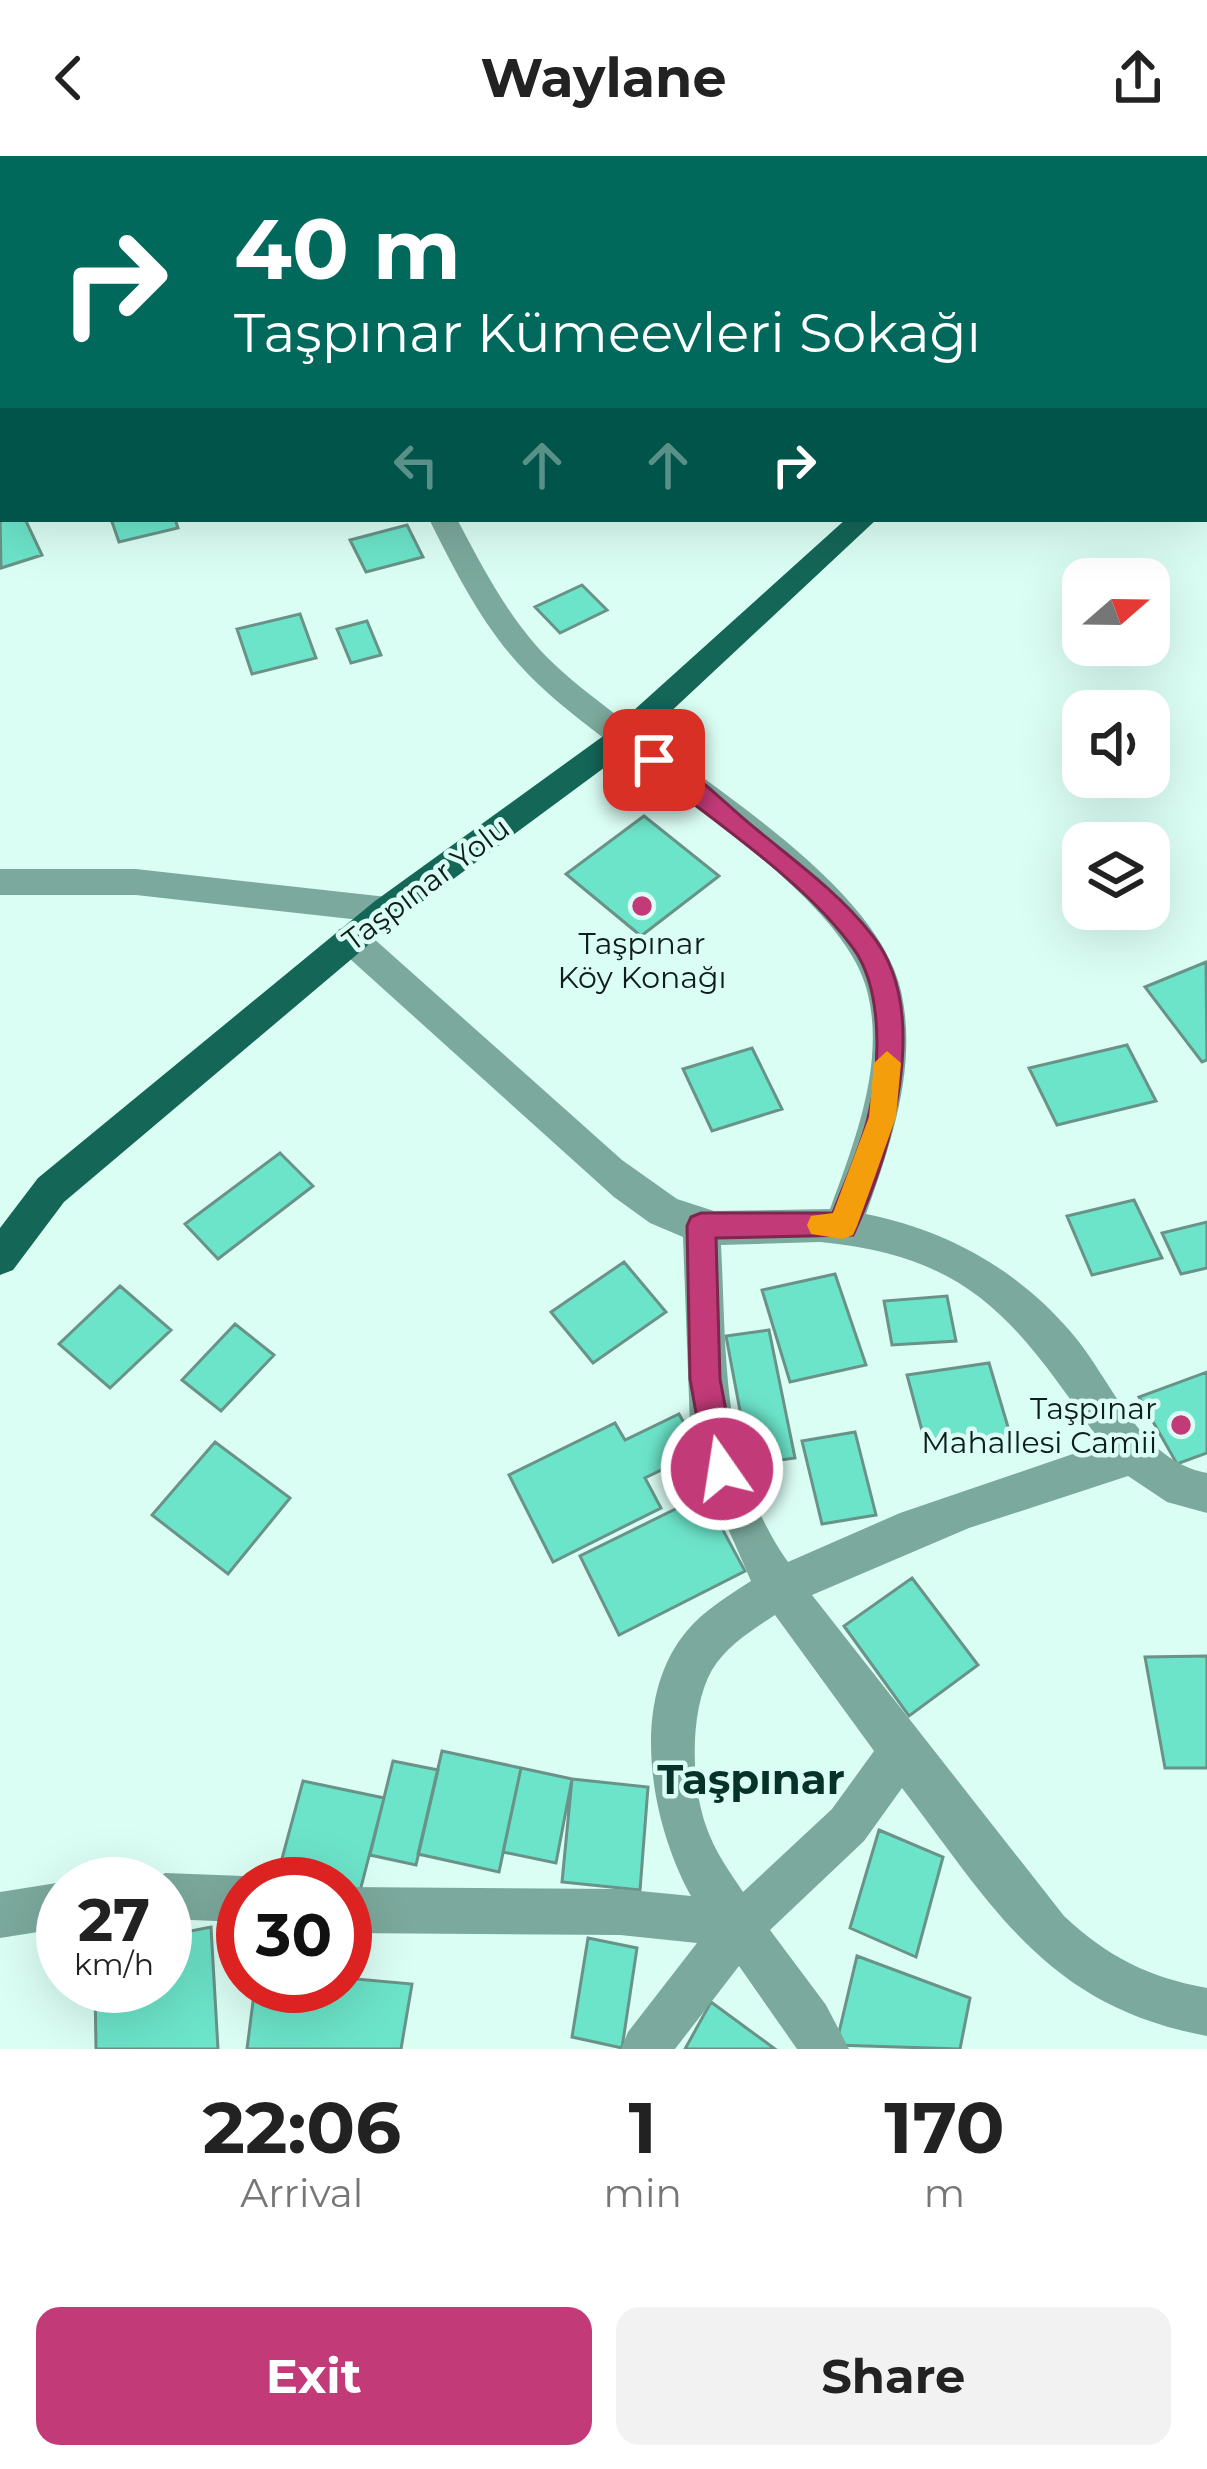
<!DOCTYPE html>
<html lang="en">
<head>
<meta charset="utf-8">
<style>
  :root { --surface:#fff; --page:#f2f2f2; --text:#222; --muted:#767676; --accent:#c23a78 }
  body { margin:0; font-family:Montserrat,sans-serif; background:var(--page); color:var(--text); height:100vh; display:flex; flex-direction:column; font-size:45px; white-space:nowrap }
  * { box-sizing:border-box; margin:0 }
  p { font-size:39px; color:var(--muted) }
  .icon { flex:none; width:66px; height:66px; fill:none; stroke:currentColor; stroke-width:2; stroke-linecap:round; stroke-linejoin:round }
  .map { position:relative; height:1893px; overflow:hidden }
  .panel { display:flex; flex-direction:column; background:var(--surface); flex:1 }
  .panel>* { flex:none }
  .guide { position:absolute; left:0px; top:0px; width:1209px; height:366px; box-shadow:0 12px 48px #0002; background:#00695c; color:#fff; overflow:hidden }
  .needle { width:78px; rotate:70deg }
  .controls { position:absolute; left:1062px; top:402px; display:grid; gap:24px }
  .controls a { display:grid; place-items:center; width:108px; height:108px; border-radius:24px; background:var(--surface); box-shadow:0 12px 48px #0002; font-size:60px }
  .speed { position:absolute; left:36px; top:1701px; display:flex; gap:24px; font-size:60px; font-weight:700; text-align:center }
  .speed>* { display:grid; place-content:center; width:156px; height:156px; border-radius:50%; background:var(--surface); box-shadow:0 12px 48px #0002; line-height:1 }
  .speed small { font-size:30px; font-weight:400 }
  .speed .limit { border:18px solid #d22; background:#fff; color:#111 }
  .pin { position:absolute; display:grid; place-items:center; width:102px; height:102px; color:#fff; margin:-51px; border-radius:24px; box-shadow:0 6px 18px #0006 }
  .me { position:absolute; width:132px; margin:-66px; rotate:347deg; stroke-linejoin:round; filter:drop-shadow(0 0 9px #0008) }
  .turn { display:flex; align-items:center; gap:42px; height:252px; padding:0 36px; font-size:54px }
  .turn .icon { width:156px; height:156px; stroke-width:2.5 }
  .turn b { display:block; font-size:84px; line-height:102px }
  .lanes { display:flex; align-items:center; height:114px; padding:0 36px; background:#0003; justify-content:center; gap:60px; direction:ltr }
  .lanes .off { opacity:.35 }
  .eta { display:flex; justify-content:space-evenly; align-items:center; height:204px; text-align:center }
  .eta b { font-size:72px; font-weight:700; line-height:84px }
  .button { display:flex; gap:24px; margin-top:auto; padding:24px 36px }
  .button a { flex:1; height:138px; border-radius:24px; background:var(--accent); color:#fff; font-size:48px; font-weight:700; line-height:138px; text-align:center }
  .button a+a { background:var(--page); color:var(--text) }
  header { display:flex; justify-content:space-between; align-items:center; height:156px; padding:0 36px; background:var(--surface); font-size:54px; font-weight:700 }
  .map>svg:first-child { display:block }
  .building { fill:#6ce4c9; stroke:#699388; stroke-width:3 }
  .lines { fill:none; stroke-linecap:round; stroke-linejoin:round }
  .minor { fill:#7ca99d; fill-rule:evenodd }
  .major { fill:#146657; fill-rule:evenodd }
  .route { fill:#c23a78; stroke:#7e264e; stroke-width:3 }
  .slow { fill:#f59e0b }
  .poi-dot { fill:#c23a78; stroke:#dbfef4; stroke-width:4.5 }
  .labels { text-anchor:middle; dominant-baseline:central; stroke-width:9; stroke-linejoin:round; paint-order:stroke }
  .street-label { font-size:30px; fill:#0e1e1a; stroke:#dbfef4 }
  .poi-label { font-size:30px; fill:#0e1e1a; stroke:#dbfef4 }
  .near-quarter-label { font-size:42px; font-weight:bold; fill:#07322a; stroke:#dbfef4 }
</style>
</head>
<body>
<header><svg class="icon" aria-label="back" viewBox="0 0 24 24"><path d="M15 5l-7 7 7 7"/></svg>Waylane<svg class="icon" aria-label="share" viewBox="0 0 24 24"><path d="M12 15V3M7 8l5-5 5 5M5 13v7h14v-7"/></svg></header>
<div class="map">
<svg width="1207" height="1893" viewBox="0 0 1207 1893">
  <rect width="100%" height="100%" fill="#dbfef4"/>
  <path class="building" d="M0,361l25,2 17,36 -41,13z
    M111,363h64l3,9 -59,14z
    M407,369l16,32 -57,15 -16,-32z
    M582,429l25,25 -47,23 -25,-26z
    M300,458l16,44 -64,16 -15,-45z
    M367,465l14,34 -30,8 -14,-34z
    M644,660l75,60 -78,60 -75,-62z
    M1206,806l1,98 -5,2 -57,-75z
    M1127,889l29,56 -99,24 -28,-57z
    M752,892l30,61 -70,22 -29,-62z
    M280,997l33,33 -95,73 -33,-35z
    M1134,1044l28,58 -70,17 -25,-59z
    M1207,1066v46l-26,6 -19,-41z
    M624,1106l42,50 -73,51 -42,-51z
    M835,1118l31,91 -76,17 -28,-92z
    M120,1130l51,44 -61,58 -51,-44z
    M947,1140l9,45 -64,4 -8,-44z
    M235,1168l39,31 -53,56 -39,-31z
    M769,1174l26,128 -45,6 -24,-128z
    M989,1207l22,74 -84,12 -20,-74z
    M1207,1216v81l-30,11 -38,-67z
    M679,1258l21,37 -55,27 16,30 -108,54 -44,-87 106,-52 10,17z
    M855,1276l21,83 -54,9 -20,-83z
    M215,1286l75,56 -62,76 -76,-59z
    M704,1339l41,76 -126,64 -39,-79z
    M912,1422l66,87 -69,51 -65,-90z
    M1207,1500v112h-42l-20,-111z
    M442,1595l79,17 -22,104 -81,-18z
    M393,1605l45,9 -22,95 -46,-10z
    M521,1612l51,11 -16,84 -53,-11z
    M572,1623l76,8 -8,103 -78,-8z
    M303,1625l81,17 -25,97 -14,-3v-8h-36l-32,-7z
    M879,1674l64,27 -27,100 -66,-29z
    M211,1771l7,122h-122l-1,-63h70v-50z
    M588,1782l49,10 -15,100 -50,-11z
    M857,1800l113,42 -10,51 -124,-4z
    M345,1822l67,6 -11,65h-154l8,-63h90z
    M711,1846l64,47h-90z"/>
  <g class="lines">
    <path class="minor" d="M240,0h24l2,3h-24z
      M316,0h33l-35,3z
      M1206,246h1v17h-1z
      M429,363h28c27,51 54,104 96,144 91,87 320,204 348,328 17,76 -10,152 -35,223 80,16 151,55 204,117 43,49 67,128 137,142v40l-40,-11 -39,-26 -159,52 -157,67 252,321c44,41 84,61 143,72v48c-161,-30 -213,-128 -305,-248l-38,53 -94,89 56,75 23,44h-52l-58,-83 -64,83h-54l7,-17 69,-89 -77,-8 -275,-2v-46l275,2 71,7c-40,-72 -63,-194 -5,-264 18,-22 42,-36 65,-51l-49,-112 -12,-43 -7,-189 -33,-14 -36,-26 -275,-248 -5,-10 5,-10 12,-3 12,3 259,231 55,39 37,12 116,-2c25,-68 57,-149 36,-222 -31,-108 -259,-230 -339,-314 -43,-44 -71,-100 -98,-154zM820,1086c157,15 198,84 282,202l-202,69 -112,49c-68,-96 -61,-206 -67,-317zM775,1459l99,136 -42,58 -89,83c-14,-21 -29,-42 -37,-66 -15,-42 -17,-116 6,-156 14,-24 40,-40 63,-55z
      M0,713h136l251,28 12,4 5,9 -5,9 -12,4 -251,-28h-136z
      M165,1717l78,3 17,8h-17v38l-78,-3v-35h-18z
      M63,1726l6,2h-6v44l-63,10v-46z"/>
    <path class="major" d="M1105,0h24v3h-24z
      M846,363h31l-242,226 -236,174 -335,283 -51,68 -13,5v-47l38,-50 337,-277 238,-172z"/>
  </g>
  <path class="route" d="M654,595c31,10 75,57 102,78 40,33 84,65 116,106 62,78 18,220 -19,300l-137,3 4,141 17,90 -5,11 -10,4 -11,-4 -5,-11 -16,-90 -3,-153 4,-9 10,-4h132c12,-31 27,-63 35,-95 12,-48 16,-128 -15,-170 -50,-69 -142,-128 -208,-182v-12z"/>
  <path class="slow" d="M887,895l14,12 -5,54 -39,109 -4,9 -10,4 -32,-5 -4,-9 4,-9 22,-3 36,-96 5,-54z"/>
  <g class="poi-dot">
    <circle cx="642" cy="750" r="12"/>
    <circle cx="1181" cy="1269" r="12"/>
  </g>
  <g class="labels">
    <g class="street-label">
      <text transform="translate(426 728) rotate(-37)">Taşpınar Yolu</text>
    </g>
    <g class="poi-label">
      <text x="642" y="787">Taşpınar<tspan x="642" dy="34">Köy Konağı</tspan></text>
      <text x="1157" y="1252" text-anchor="end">Taşpınar<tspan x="1157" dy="34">Mahallesi Camii</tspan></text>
    </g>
    <g class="near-quarter-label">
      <text x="751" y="1623">Taşpınar</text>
    </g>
  </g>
</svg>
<div class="controls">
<a><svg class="needle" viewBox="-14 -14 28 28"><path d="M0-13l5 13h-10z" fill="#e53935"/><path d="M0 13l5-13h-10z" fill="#767676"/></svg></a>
<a><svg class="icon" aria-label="sound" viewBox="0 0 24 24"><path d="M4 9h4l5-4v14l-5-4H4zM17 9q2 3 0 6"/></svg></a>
<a><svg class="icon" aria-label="layers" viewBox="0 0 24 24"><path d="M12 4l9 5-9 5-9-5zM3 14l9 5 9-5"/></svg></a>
</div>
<div class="speed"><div>27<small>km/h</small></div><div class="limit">30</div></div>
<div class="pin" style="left:654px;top:604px;background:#d93025"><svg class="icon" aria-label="arrive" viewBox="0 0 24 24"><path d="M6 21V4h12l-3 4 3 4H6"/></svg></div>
<svg class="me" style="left:722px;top:1313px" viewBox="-20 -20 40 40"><circle r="17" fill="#c23a78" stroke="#fff" stroke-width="3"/><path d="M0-11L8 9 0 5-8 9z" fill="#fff"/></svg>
<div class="guide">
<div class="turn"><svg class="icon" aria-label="right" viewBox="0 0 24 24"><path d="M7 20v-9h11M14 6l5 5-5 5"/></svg><div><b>40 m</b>Taşpınar Kümeevleri Sokağı</div></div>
<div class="lanes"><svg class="icon off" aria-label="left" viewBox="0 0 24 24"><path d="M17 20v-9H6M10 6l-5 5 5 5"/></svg><svg class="icon off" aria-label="ahead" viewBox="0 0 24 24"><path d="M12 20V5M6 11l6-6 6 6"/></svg><svg class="icon off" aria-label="ahead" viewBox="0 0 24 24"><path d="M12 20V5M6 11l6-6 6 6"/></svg><svg class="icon" aria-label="right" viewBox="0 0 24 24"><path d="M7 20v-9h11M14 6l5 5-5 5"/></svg></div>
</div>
</div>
<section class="panel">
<div class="eta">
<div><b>22:06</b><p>Arrival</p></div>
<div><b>1</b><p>min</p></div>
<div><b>170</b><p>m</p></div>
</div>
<div class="button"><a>Exit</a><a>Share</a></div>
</section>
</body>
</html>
